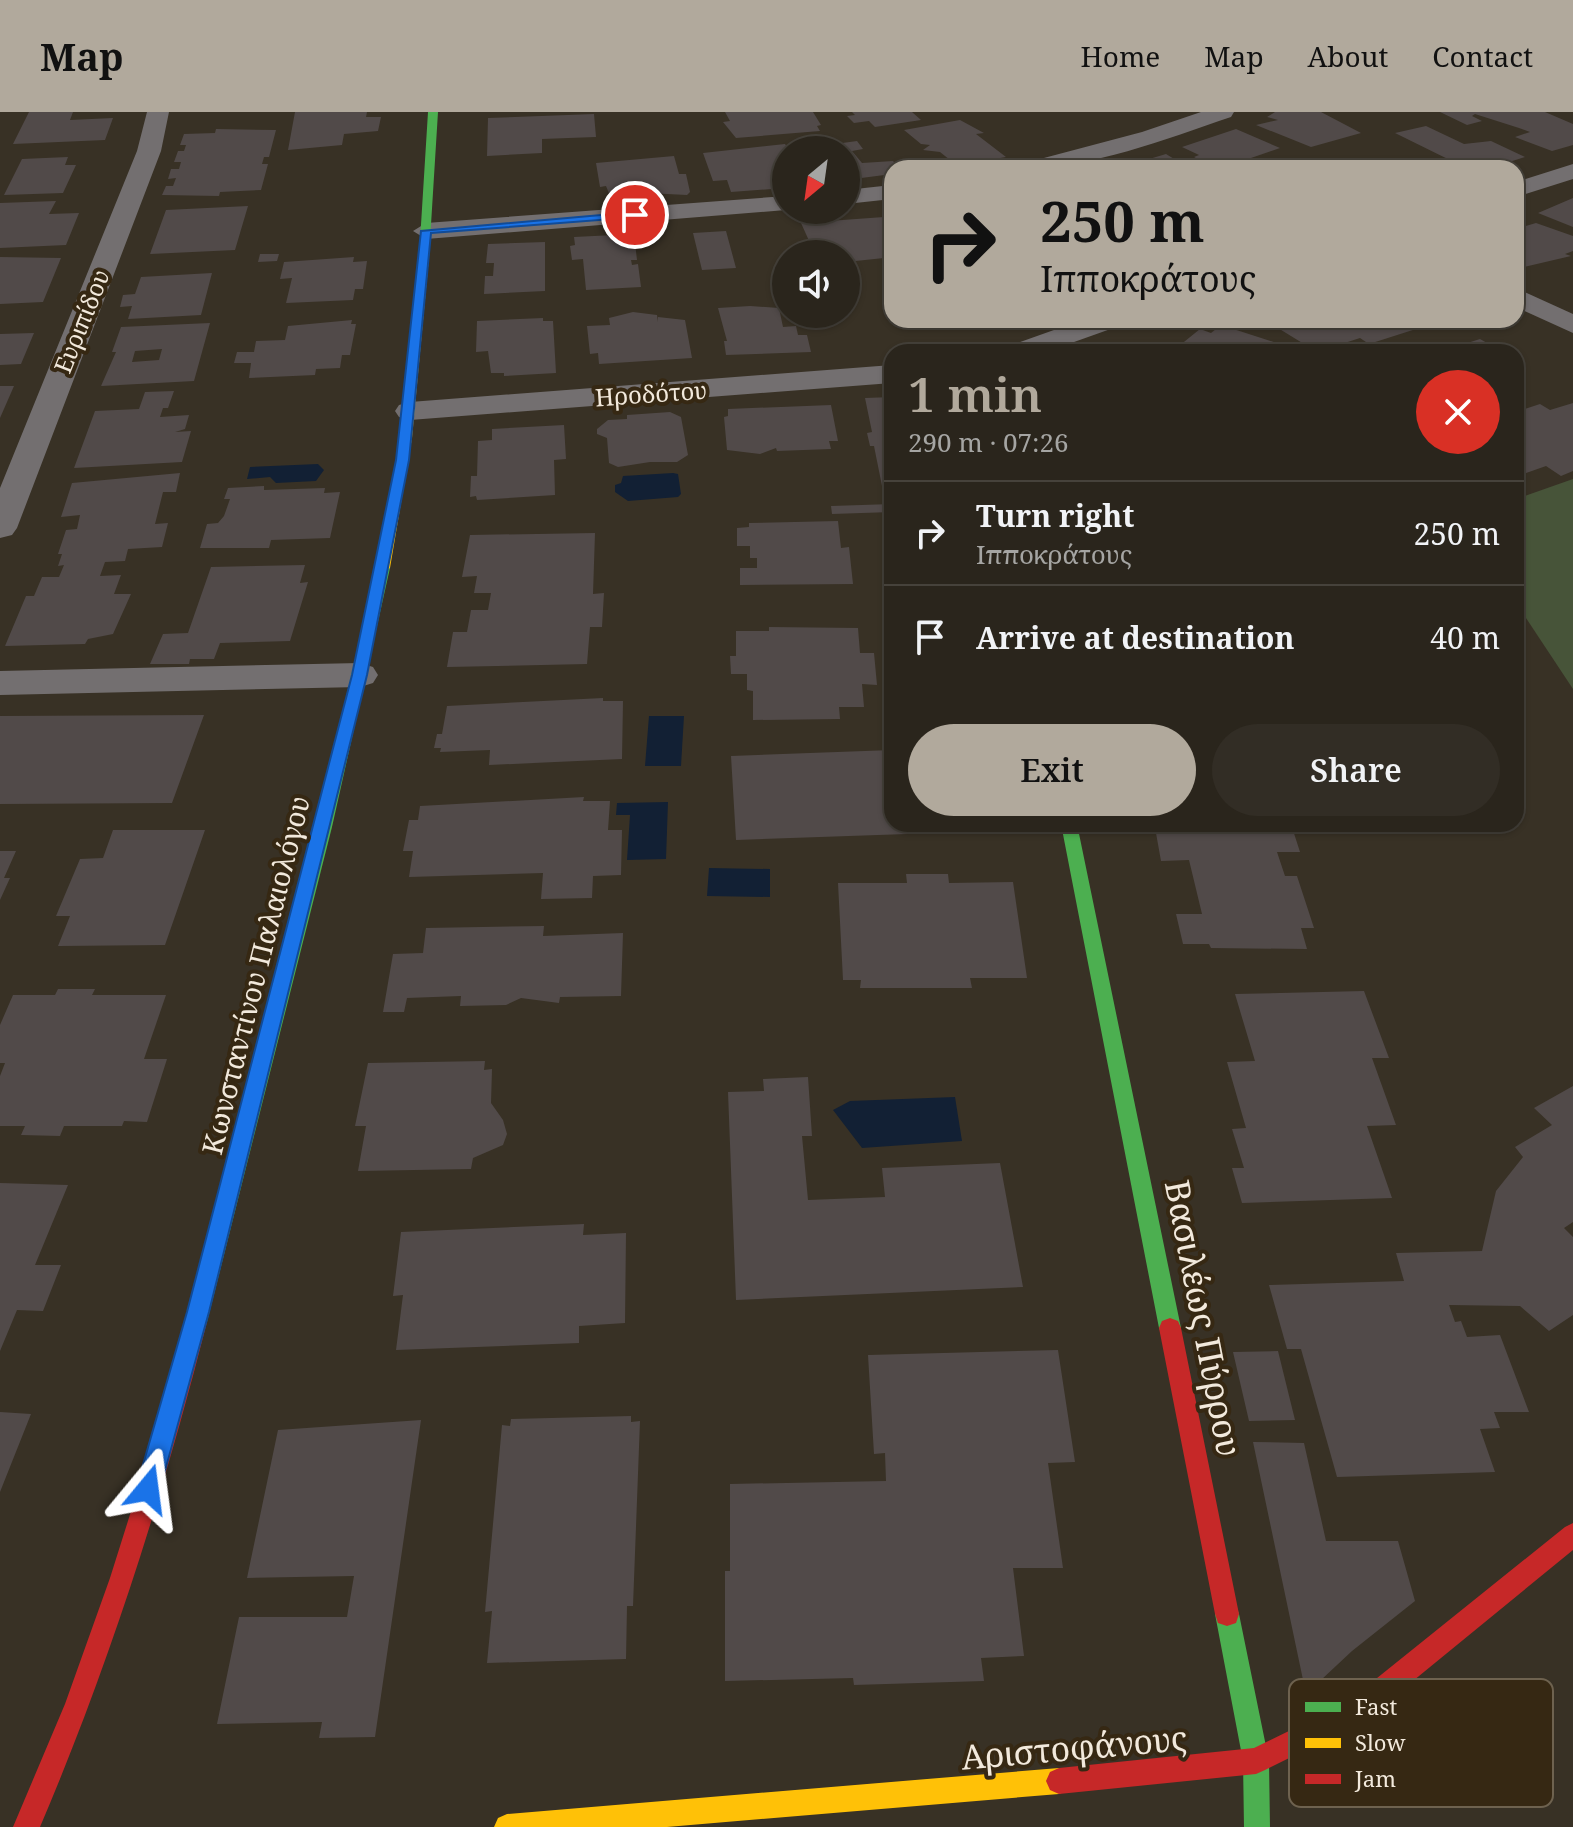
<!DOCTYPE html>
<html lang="en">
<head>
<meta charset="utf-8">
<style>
  :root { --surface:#2a251c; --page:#322d25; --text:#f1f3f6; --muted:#a5a5a3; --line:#46423b; --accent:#b1a99c }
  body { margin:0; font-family:"Noto Serif",serif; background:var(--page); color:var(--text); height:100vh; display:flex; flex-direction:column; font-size:30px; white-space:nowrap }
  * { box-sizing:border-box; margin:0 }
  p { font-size:26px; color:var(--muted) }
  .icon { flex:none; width:44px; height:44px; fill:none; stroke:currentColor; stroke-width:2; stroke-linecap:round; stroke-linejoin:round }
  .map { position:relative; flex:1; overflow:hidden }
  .sheet { position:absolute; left:884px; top:232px; width:640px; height:488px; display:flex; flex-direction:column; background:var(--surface); border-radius:24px; box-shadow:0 2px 6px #0004,0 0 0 2px var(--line) }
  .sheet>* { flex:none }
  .banner { position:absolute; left:884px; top:48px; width:640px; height:168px; border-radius:24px; box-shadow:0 2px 6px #0004,0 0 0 2px var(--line); background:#b1a99c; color:#111; overflow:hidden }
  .needle { width:52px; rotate:209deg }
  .fabs { position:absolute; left:772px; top:24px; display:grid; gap:16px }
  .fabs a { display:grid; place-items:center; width:88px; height:88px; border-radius:50%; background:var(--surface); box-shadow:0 2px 6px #0004,0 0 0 2px var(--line); font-size:40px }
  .pin { position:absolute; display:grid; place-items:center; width:68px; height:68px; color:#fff; margin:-34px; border:4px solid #fff; border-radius:50%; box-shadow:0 2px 8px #0007 }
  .me { position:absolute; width:88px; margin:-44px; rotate:16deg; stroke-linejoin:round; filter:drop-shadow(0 0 6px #0008) }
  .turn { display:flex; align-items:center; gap:28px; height:168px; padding:0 24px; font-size:36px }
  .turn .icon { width:104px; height:104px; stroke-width:2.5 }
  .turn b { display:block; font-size:56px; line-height:68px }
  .round { display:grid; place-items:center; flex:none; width:84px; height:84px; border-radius:42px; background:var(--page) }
  .head { display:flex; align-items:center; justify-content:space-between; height:136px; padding:0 24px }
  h1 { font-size:48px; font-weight:600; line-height:60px; color:var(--accent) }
  .action { display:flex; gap:16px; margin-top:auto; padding:16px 24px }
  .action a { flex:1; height:92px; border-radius:48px; background:var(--accent); color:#111; font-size:32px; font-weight:600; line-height:92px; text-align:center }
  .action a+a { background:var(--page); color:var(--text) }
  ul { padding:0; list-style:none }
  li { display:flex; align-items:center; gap:24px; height:104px; padding:0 24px; border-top:2px solid var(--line) }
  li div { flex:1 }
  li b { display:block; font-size:30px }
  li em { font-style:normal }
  header { display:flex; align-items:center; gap:48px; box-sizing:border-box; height:112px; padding:0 40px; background:var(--accent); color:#111 }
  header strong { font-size:38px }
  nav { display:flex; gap:44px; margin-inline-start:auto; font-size:28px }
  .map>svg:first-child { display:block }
  .green { fill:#475439 }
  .water { fill:#122034 }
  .building { fill:#514a49; fill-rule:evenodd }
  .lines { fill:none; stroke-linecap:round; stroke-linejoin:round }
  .street { fill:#736f70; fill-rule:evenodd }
  .fast { fill:#4caf50; fill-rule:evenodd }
  .slow { fill:#ffc107; fill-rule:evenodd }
  .jam { fill:#c62828; fill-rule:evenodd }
  .route { fill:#1a73e8; stroke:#114b97; stroke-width:2 }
  .labels { text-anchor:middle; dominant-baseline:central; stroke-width:8; stroke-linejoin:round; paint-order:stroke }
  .far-street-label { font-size:24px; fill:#f2e9dc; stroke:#362813 }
  .street-label { font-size:28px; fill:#f2e9dc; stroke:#362813 }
  .near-street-label { font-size:34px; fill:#f2e9dc; stroke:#362813 }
  .key { fill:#362813; stroke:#6e624f; stroke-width:2 }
  .key-label { font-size:22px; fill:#f2e9dc }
</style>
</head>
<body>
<header>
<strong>Map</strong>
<nav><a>Home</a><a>Map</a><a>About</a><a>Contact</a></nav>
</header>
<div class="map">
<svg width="1573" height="1715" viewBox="0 0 1573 1715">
  <rect width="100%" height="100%" fill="#383125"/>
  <path class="green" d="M1573,367v210l-57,-86v-104z"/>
  <path class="water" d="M318,352l6,6 -8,11 -40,2 -6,-6 -23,2 3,-12z
    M673,361l5,1 3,20 -3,3 -50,4 -13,-9v-7l6,-2 2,-7z
    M649,604h35l-3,50h-36z
    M668,690l-2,57 -39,1 3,-45h-14l1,-12z
    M709,756l61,1v28l-63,-1z
    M955,985l7,44 -100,7 -29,-38 17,-9z"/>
  <path class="building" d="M29,0h44l-3,8 43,-2 -8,22 -92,4z
    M295,0h72l-1,5h15l-3,14 -34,3 -2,11 -54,5z
    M725,0h88l8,13 -4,1 3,5 -84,7 -13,-16 7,-1z
    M852,0h60l9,8 -46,7 -6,-6 -15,2 -7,-7 8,-1z
    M1275,0h46l40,21 -50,14 -55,-22 22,-5 -11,-3z
    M1440,0h105l28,12v21l-21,6 -37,-14 15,-5 -11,-4 -44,-14 -3,2 10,5 -15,4z
    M594,2l2,23 -54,2v14l-55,3 1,-38z
    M960,8l24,13 -8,1 30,23 -39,7 -7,-6 -10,2 -10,-8 -17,-2 7,-5 -9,-1 -17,-14z
    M1426,14l38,18 27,-3 34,16 -35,11h-24l-71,-35z
    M216,17l60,1 -7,27h-5l-2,7h6l-7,26 -41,2 -1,4 -57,-1 4,-9h7l3,-8 -8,1 3,-10h8l2,-7h-7l4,-11h6l2,-6h-6l4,-11 31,-1z
    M1236,17l44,19 -29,10 23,10h-60l-20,-11 5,-2 -17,-8z
    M857,29l6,8 -11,2 10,12 31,-2 6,7h-7v6l-46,6v-30h-31l-2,-3z
    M785,32l4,6h-3v12l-13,2 2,5 7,-1 2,5h-4l6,15 -55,4 -4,-12 -14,1 -10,-28z
    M1166,42l23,14h-54l-6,-3z
    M674,44l5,18h7l4,18 -3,3 -40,-2 -35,8 -6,-15 -6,1 -4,-24z
    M68,45l-3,8h11l-13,28 -59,2 18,-36z
    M1389,46l21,10h-67l25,-8 6,3z
    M1573,86v29l-35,-14z
    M56,89l-7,13 30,-1 -13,32 -66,3v-45z
    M248,94l-13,44 -85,4 16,-44z
    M884,105l8,4v51l-8,-14 -38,4v-8h-31l-14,-31z
    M1536,111l37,13v15l-8,3 6,2 -55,13v-40z
    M726,119l10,37 -34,2 -9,-37z
    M634,122l3,26h-6l1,5 6,-1 3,23 -55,3 -3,-31 -11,1 -2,-14 5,-1 -1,-8z
    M545,130v49l-61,3 1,-18h8l1,-13h-8l2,-19z
    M260,142h19l-2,7 -19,1z
    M0,145l61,1 -18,44 -43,2z
    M354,145l-1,5 14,-1 -4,28h-8l-2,11 -67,3 6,-25 -12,1 4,-17z
    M212,161l-11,42 -73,4 4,-13 -12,1 3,-12 12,-1 6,-17z
    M750,194l29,2 4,19 13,-1 2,9h9l4,17 -85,3 -2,-14h3l-9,-33z
    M633,200l24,3 1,7v-5l27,3 7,38 -93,6 -1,-11 -8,1 -3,-28 23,-1 -1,-7z
    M543,206v3h10l3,52 -52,3v-3h-13l-3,-22 -12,1 1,-31z
    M352,208l-1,4h5l-6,31h-8l-2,13 -24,1 -1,6 -66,3 2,-15h-17l3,-11h17l2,-11 29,-1 3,-14z
    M1290,208h151v1l-72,23 -9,-6 -43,14 -44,-27z
    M210,211l-16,58 -93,5 15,-34h-4l9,-25zM162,237l-3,11 -27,2 3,-11z
    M1221,213l71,23 -4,4 -114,-2 26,-21 11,4z
    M34,221l-13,31 -21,1v-31z
    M1480,227l23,13h-61v-1z
    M0,274h14l-14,32z
    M174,279l-6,17h-5l-3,9 29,-2 -4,14 -10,3 16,-1 -9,31 -108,6 21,-57 44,-2 6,-17z
    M892,285v94h-9l-9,-45h-4l-3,-13 5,-1 -7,-34z
    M1573,291v68l-12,5 -15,-10 -23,8 -7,-4v-48l6,-2 -6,-8 24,-8 10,6z
    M831,293l7,36h-9l2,8 -54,2 -1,-3 -16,6 -33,-4 -3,-33 4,-1v-7z
    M670,300l11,5 7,38 -11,7h-27l-32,5 -9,-4 -2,-25 -10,-4v-5l11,-9 19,-1v-4z
    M564,313l2,34 -12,1 1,35 -78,5 -1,-4 -6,1 1,-21h6l1,-35 14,-1v-11z
    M180,361l-4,19h-13l-8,32 13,-1 -6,24 -34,2 -3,12 -20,1 -5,14 21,-1 -7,19h17l-18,40 -25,5 -3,5 -80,2 21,-50h8l8,-19h17l5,-12 -6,1 4,-12h-4l8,-24 11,-1 3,-14 -19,2 11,-34z
    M264,374v4l61,-2 -1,5 16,-1 -10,46 -59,2 -2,8h-69l7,-24 11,-1 6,-7 6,-17h-6l4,-11z
    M892,392v8l-60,2 -1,-8z
    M838,409l3,27 8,-1 4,37 -113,1v-17h17v-10h-7v-12h-13v-18l12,-1v-4z
    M595,421l-2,61 11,-1 -2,34h-12l-3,37 -140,3 6,-35h14l4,-22h17l3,-17h-17l3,-17 -15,1 8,-42z
    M305,453l-5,18 8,-1 -18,59 -70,2 -6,16h-24l-1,5h-39l13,-30 25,-1 23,-66z
    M769,515l89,1 2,25h14l3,32 -15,-1 2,23h-25l1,12 -87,1v-29l-6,-1v-16h-16l-1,-18h6v-25h33z
    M603,586v3h20l-1,58 -133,6 1,-15 -50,2 1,-4h-7l3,-14h5l5,-28z
    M204,603l-32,88 -172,1v-88z
    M892,638v74h43l1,9 -200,7 -5,-84z
    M584,685l-1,4h27l-2,29h14l-1,45 -28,1 -1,22 -51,1 2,-26 -134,4 4,-26h-10l6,-31h9l2,-14z
    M1144,712h147l9,28h-23l8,24h12l17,52h-13l6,21 -96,-1 -2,-4h-26l-7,-30h26l-13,-54 -28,1 -5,-28h-10z
    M113,718h92l-40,115 -107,1 12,-30h-14l24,-57 23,-1z
    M0,739h16l-12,27h6l-10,22z
    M906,762h42l1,9 64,-1 14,96h-57l2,10h-112l1,-8h-18l-5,-97h69z
    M544,814l-1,10 80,-3 -2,63 -61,1 -1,6 -38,-5 -15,7 -46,1 1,-10 -54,2 -3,14h-21l10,-58 30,-1 3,-25z
    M58,877h37l-3,6h74l-22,64h23l-20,63 -23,-1 -2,5h-58l-4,10 -39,-1 4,-9h-25v-50l5,-13h-5v-38l13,-30h42z
    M1364,879l25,67h-17l24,67 -29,1 25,72 -150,5 -10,-35h12l-12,-39 14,-1 -19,-66 28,-1 -20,-67z
    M485,949l-1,9 8,-1 -1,34 12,17 4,14 -4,11 -30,13 -2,11 -113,2 8,-45h-11l13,-63z
    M808,965l4,59h-10l6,64 77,-3 -3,-29 118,-5 23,124 -287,13 -8,-208 36,-1 -1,-12z
    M1573,974v136l-9,6 9,9v78l-24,16 -29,-25 -71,-1 6,17 6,-1 6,16 33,-2 29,77h-35l6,16 -20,1 15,43 -158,5 -36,-128h-14l-18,-64 135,-4 -8,-28 86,-2 14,-60 27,-34 -8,-10 37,-22 -18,-17z
    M0,1071l68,2 -33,80h26l-18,46 -26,-1 -17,41z
    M584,1112l-1,11 43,-2 -1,90 -46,3v17l-183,7 7,-55 -10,1 8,-64z
    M1058,1238l17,112 -27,1 15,105h-50l11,88 -43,2 3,23 -130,4 -1,-7 -128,3v-110h5v-87l156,-3 -1,-28 -11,1 -6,-99z
    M1278,1239l17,69 -46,1 -16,-69z
    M0,1300l31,2 -31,78z
    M631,1304v6l9,-1 -7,185h-6l-1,53 -139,4 5,-52 -7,1 17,-187 8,1 1,-7z
    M421,1308l-46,317 -56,1 3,-16 -105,2 22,-107h108l7,-41 -107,2 31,-148z
    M1253,1330l51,1 22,98h72l17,60 -63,50 -46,43z"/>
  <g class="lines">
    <path class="street" d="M147,0h22l-8,39 -144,377 -5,7 -12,3v-50l137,-337z
      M1201,0h33l-3,5c-68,23 -138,51 -210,51l4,-5 117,-31z
      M1573,52v15l-57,18v-15z
      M892,73v14l-46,5v-14z
      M786,84v14l-360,29 -13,-8 13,-8z
      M1516,176l57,26v19l-57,-26z
      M1082,208h41l-4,6 -73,26h-41l4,-6z
      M892,253v18l-482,37 -11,-3 -4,-6 4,-6 11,-3z
      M360,551l13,4 5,8 -5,8 -13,4 -360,8v-24z"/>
    <path class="fast" d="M428,0h10l-9,145 -5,3 -5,-3z
      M383,452l7,4 -58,259 -125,495 -3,7 -8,3 -8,-3 -3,-7 131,-495 60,-259z
      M1061,712h16l104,504 -3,7 -8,3 -8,-3 -3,-7z
      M1227,1490l9,3 3,9 30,147 1,66h-26l-1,-66 -28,-147 3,-9z"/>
    <path class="slow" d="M424,142l5,3 -17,181 -22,130 -7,4 -7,-4 24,-130 19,-181z
      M1059,1656l9,4 4,9 -4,9 -9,4 -392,33h-173l4,-9 9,-4z"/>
    <path class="jam" d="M196,1200l8,3 3,7c-44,173 -97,341 -167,505h-27l52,-123 45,-126 40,-127 35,-129 3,-7z
      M1170,1206l8,3 3,7 58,286 -3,9 -9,3 -9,-3 -3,-9 -56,-286 3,-7z
      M1573,1411v27l-209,171 -99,49 -9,4 -197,20 -9,-4 -4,-9 4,-9 9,-4 195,-20 92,-45 219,-176z"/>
  </g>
  <path class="route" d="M635,100l4,5 -208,16 -22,227 -42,215 -158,637 -49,177 -4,9 -8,3 -9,-3 -3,-9 51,-177 165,-637 44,-215 25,-229z"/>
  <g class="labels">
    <g class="far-street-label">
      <text transform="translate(81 209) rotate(-68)">Ευριπίδου</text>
      <text transform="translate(651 281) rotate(-4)">Ηροδότου</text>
    </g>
    <g class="street-label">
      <text transform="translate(255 863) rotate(-76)">Κωνσταντίνου Παλαιολόγου</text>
    </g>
    <g class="near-street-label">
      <text transform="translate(1204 1206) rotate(79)">Βασιλέως Πύρρου</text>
      <text transform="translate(1074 1635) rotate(-5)">Αριστοφάνους</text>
    </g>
  </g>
  <rect x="1289" y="1567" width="264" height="128" rx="12" class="key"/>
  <rect x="1305" y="1590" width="36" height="10" fill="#4caf50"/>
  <rect x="1305" y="1626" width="36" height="10" fill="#ffc107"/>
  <rect x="1305" y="1662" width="36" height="10" fill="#c62828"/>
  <g class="key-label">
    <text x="1355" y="1603">Fast</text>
    <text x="1355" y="1639">Slow</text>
    <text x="1355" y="1675">Jam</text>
  </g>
</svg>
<div class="fabs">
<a><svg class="needle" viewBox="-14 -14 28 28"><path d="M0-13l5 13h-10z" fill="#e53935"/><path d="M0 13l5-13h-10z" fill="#a5a5a3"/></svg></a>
<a><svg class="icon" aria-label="sound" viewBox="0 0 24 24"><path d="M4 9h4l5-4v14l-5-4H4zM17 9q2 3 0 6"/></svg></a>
</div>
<div class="pin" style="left:635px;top:103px;background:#d93025"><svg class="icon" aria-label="arrive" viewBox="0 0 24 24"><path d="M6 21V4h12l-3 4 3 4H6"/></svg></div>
<svg class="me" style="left:148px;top:1377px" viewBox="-20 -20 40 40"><path d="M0-17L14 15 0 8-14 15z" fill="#1a73e8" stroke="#fff" stroke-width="4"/></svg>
<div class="banner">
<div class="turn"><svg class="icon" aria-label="right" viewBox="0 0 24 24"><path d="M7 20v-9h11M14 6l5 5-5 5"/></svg><div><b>250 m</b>Ιπποκράτους</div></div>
</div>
<section class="sheet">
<div class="head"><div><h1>1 min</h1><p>290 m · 07:26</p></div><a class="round" style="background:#d93025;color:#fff"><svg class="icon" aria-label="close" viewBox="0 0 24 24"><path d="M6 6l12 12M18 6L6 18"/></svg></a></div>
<ul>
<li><svg class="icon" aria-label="right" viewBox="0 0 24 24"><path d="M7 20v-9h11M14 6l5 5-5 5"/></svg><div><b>Turn right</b><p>Ιπποκράτους</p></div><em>250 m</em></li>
<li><svg class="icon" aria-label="arrive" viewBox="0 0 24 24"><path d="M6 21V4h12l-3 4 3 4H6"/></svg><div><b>Arrive at destination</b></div><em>40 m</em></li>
</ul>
<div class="action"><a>Exit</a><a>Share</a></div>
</section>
</div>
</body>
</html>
